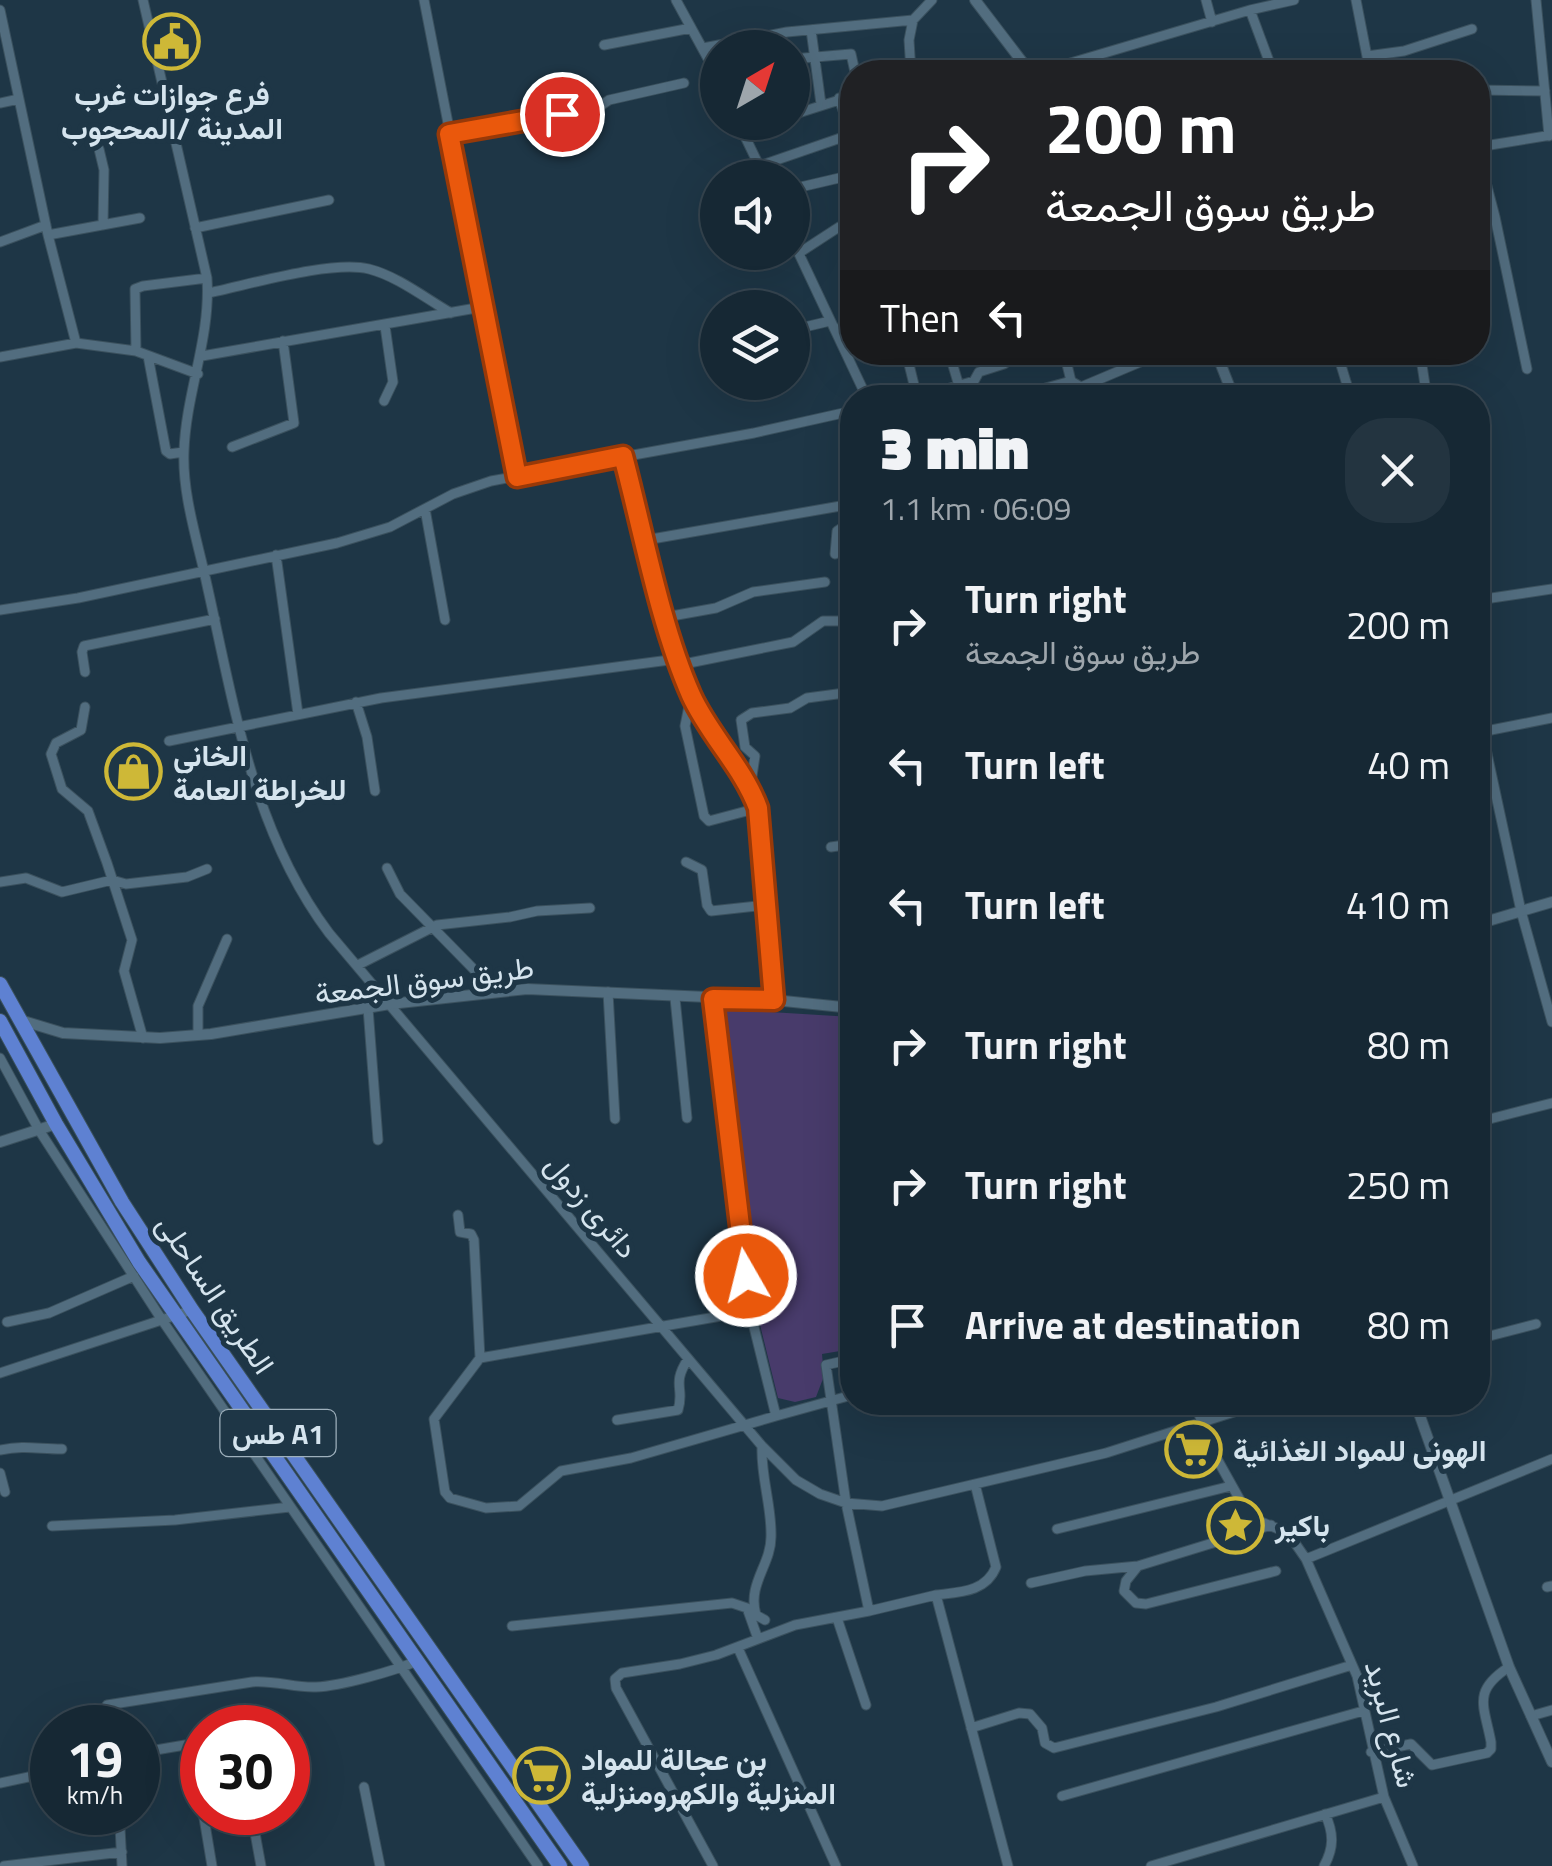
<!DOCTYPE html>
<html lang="en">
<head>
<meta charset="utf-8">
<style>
  :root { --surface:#162834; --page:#233440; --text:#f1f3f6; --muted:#9ea6ac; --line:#35444f }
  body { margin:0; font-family:"Titillium Web",Vazirmatn,sans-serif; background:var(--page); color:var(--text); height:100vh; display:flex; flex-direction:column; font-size:38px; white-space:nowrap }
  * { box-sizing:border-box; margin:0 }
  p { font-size:32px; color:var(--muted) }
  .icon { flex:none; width:55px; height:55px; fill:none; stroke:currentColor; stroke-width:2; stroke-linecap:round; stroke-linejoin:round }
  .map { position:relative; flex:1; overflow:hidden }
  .sheet { position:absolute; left:840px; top:385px; width:650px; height:1030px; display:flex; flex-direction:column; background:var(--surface); border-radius:40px; box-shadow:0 10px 40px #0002,0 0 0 2px var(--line) }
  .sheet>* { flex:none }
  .banner { position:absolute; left:840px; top:60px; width:650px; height:305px; border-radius:40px; box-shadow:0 10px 40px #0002,0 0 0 2px var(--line); background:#202124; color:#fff; overflow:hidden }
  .needle { width:65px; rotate:39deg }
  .fabs { position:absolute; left:700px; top:30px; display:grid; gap:20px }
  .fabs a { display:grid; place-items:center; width:110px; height:110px; border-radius:50%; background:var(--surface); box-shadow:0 10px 40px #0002,0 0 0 2px var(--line); font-size:50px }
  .speed { position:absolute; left:30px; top:1705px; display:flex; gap:20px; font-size:50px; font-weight:700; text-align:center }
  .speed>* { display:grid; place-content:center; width:130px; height:130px; border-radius:50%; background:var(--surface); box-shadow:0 10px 40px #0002,0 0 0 2px var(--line); line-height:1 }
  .speed small { font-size:25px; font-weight:400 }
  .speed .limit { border:15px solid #d22; background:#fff; color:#111 }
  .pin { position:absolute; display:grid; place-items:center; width:85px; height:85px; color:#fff; margin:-42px; border:5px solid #fff; border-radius:50%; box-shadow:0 2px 10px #0007 }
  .me { position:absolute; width:110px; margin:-55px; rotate:352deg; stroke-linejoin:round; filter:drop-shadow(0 0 8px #0008) }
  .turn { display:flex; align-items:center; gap:35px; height:210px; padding:0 40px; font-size:45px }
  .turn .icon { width:130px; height:130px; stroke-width:2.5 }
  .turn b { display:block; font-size:70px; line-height:85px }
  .then { display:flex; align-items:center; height:95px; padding:0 40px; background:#0003; gap:20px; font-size:38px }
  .round { display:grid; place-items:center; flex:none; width:105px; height:105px; border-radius:40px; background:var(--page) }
  .summary { display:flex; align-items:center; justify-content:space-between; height:170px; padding:0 40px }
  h1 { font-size:60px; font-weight:800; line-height:75px }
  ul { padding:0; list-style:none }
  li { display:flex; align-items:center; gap:30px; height:140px; padding:0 40px }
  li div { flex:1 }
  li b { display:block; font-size:38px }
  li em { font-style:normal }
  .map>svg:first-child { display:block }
  .green { fill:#483b6b }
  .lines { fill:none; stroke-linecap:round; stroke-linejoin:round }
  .minor-casing { stroke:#3b515e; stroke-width:11 }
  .tertiary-casing { stroke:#3b515e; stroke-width:12 }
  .trunk-casing { stroke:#3b515e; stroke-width:16 }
  .minor { stroke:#526d7f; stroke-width:9 }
  .tertiary { stroke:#526d7f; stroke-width:10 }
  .trunk { stroke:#5e81d2; stroke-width:14 }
  .route-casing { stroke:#983908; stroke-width:25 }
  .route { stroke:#ea580c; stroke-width:18 }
  .labels { text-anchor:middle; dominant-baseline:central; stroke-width:10; stroke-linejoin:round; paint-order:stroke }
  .shield { fill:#1e3646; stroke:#9eb0bc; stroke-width:2.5 }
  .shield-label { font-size:28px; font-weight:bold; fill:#d5e4ee }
  .poi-label { font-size:30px; font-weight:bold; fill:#d5e4ee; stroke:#1e3646; text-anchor:start }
  .street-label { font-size:30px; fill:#d5e4ee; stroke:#1e3646 }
</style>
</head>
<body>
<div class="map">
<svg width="1552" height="1866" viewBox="0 0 1552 1866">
  <rect width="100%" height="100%" fill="#1e3646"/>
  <path class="green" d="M719,1009l133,8v92l-3,1 3,15v224l-30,5 2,22 -8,21 -21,5 -17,-4 -27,-110z"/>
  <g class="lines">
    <defs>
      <path id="minor" d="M143,0l64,278c4,60 -21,114 -23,173 -2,44 14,91 23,134 27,120 46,247 122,348l433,513 34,34 24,14 26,9 36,3 224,-53 159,-51
        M424,0l93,477
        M676,0l42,77
        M1206,0l6,22
        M1356,0l14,72
        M1536,0l13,136
        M0,10l48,225 28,108
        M1250,10l23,62
        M811,30l10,74
        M604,45l87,-17
        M703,48l84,-16 126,-12 19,-20
        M1367,56l37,-5 68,-22
        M792,59l59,-5 4,18
        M911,72l-2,-32 4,-20
        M1040,72l210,-62 44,-10
        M1478,90l67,1
        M839,98l12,37
        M0,103l19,-4
        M792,115l60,-19
        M738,122l27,56
        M742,133l30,-11
        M449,134l150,-27 10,-7 75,-17
        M1478,147l74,-12
        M99,149l5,21 -1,55
        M1478,152l17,65 32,152
        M759,166l93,-32
        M792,189l60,-14
        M195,228l134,-28
        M48,235l92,-17
        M792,239l75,159
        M0,242l46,-17
        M799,253l40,-26 13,-4
        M208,293c40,-8 123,-33 161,-24 28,7 56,29 82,44
        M792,330l38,-9
        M835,330l17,-6
        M136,351l-1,-62 8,-3 64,-8
        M906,352l11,45
        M949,352l10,34
        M1064,352l7,29 10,6 83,-35
        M1337,352l14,46
        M1420,352l7,46
        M148,356l18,95 4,3 13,-2
        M202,356l280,-49
        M0,357l76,-14 60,8 62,23
        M792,368h1
        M916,398l58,-17 5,-9 25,-8 -2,-12
        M1010,398l61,-17
        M384,401l9,-19 -8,-56
        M232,447l62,-24 -11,-82
        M623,455l56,210 25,56 46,68 8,19 16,192
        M425,509l20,111
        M646,540l206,-36
        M835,554l2,-23 15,-10
        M276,555l22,159
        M1478,600l74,-11
        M0,610l78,-12 259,-55 53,-16 63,-33 38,-13 263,-48 98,-22
        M666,617l50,-9 37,-16 72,-10
        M679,665l114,-23 30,-21h29
        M85,672l-3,-20 2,-6 131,-27
        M691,696l-6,30 19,90 5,5 49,-13
        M356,702l11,35 8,54
        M85,707l-4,23 -25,13 -5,11 11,35 26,22 19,52 25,77 -8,31 19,67
        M1478,712l43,199 31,111
        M1481,732l71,-14
        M169,741l212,-43 296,-39
        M750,789l5,-33 -10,-9 -4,-27 11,-7 38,-5 17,-10 45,-6
        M831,847l21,-3
        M686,862l16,8 5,35 4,6 55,-6
        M387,868l13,26 95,97
        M0,882l26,-4 36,14 50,-12 14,4 61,-7 20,-8
        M845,935l7,-1
        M358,965l79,-40 73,-8 27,-6 53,-3
        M608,992l7,127
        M675,998l12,120
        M713,999l37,312 26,105 -145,42 -70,13 -42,35 -33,2 -36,-10 -5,-6 -11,-73 46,-61 270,-47
        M368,1008l10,132
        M198,1035v-29l29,-67
        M0,1058l39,72 123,190 376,546
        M1478,1122l74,-19
        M458,1215l2,17 11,2 3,6 6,118
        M1478,1268l5,-1
        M7,1322l42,-9 85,-37
        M1478,1339l58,-15
        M0,1373l192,-63
        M1194,1402l22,55 29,52 14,12 29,12 18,26 51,117 27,121 29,69
        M776,1416l76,-21
        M617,1420l61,-10c7,-22 -7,-25 10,-51
        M762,1448c-1,30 10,59 9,89 0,28 -24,47 -15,78l9,5
        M0,1450c25,-5 38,-1 62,-1
        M0,1473l5,19
        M52,1526l123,-6 115,-13
        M1057,1529l174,-43
        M1306,1559l246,-100
        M1138,1566l-12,15 -2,10 12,12 10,1 130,-33
        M1031,1583l54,-12 53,-5 133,-41
        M1547,1587l5,-1
        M936,1595c24,-3 50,-3 60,-28l-21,-83
        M869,1611l67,-16 72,271
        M837,1618l29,87
        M512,1626l220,-23 15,5 11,31
        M738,1648l98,218
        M1531,1716l21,-6
        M104,1728l-1,-17 4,-6 145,-23c22,-2 43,6 64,5 25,-1 78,-16 101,-26
        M971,1728l48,-15 11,1 12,14 3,15 9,5 162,-41 136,-42
        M1371,1752l40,-8 21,21 55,-12 4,-4v-7c-7,-37 -19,-51 18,-75
        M138,1753l47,-8 7,2 10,61
        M0,1783l52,-11
        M364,1787l16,79
        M1062,1796l301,-85
        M203,1812l9,54
        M120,1827l2,39
        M255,1833l6,33
        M4,1866l118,-14
        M713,1866l-97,-178 -1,-9 7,-6 58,-9 36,-9 79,-30 74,-14 -23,-108 -20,-138 26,-6
        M1151,1866l233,-69
        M1324,1866c10,-18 10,-33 1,-52"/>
      <path id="tertiary" d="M975,0l55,72
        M1216,352l18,46
        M1478,924l74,-22
        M20,1020l43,13 97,5 51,-4 179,-30 137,-15 247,11 78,8
        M0,1142l56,-18
        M1415,1402l94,265 43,95"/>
      <path id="trunk" d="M0,984l122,218 70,108 390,556
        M0,1021l56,103 83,138 421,604"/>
    </defs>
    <use href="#minor" class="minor-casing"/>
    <use href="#tertiary" class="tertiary-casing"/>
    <use href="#trunk" class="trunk-casing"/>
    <use href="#minor" class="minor"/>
    <use href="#tertiary" class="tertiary"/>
    <use href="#trunk" class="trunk"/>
  </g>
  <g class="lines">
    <defs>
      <path id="route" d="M562,114l-113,20 68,343 106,-21c20,75 37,169 68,239 18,40 52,72 67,113l16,192 -61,-1 33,277"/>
    </defs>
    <use href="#route" class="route-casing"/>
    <use href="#route" class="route"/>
  </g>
  <defs>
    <symbol id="civic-ring" viewBox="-11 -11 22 22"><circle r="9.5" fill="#1e3646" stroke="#ceb837" stroke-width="1.5"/><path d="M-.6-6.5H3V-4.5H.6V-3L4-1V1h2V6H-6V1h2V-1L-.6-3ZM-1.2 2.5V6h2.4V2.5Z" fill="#ceb837"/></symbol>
    <symbol id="shop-ring" viewBox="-11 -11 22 22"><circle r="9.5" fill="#1e3646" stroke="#ceb837" stroke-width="1.5"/><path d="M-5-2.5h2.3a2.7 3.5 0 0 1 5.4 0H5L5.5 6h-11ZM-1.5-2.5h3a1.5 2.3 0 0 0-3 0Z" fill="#ceb837"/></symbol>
    <symbol id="supermarket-ring" viewBox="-11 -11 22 22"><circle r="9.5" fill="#1e3646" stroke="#ceb837" stroke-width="1.5"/><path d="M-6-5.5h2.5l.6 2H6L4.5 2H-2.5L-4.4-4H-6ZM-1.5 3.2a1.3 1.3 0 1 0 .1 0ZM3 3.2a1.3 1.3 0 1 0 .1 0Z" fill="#ceb837"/></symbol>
    <symbol id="sight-ring" viewBox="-11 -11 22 22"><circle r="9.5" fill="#1e3646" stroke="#ceb837" stroke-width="1.5"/><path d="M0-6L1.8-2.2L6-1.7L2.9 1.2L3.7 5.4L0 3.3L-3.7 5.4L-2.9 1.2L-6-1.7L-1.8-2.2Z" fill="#ceb837"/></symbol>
  </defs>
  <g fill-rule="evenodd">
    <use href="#civic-ring" x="140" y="10" width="63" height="63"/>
    <use href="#shop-ring" x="102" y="740" width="63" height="63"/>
    <use href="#supermarket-ring" x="1162" y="1418" width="63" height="63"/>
    <use href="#sight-ring" x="1204" y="1494" width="63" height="63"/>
    <use href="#supermarket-ring" x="510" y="1744" width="63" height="63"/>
  </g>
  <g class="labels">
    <rect class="shield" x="220.5" y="1410" width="115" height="46" rx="8"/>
    <g class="shield-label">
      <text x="278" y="1433">طس A1</text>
    </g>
    <g class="poi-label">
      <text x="172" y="94" text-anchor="middle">فرع جوازات غرب<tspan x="172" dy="34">المدينة /المحجوب</tspan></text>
      <text x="173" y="755">الخاني<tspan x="173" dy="34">للخراطة العامة</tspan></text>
      <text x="1233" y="1450">الهونى للمواد الغذائية</text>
      <text x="1275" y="1525">باكير</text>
      <text x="581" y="1759">بن عجالة للمواد<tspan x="581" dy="34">المنزلية والكهرومنزلية</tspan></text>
    </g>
    <g class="street-label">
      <text transform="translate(424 980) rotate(-7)">طريق سوق الجمعة</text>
      <text transform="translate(592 1206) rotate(50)">دائرى زدول</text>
      <text transform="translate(216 1294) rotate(56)">الطريق الساحلى</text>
      <text transform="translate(1392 1724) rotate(75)">شارع البريد</text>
    </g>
  </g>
</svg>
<div class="fabs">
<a><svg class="needle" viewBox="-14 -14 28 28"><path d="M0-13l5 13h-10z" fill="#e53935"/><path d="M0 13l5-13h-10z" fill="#9ea6ac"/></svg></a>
<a><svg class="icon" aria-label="sound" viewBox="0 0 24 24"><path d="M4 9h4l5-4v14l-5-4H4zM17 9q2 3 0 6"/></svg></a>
<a><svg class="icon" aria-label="layers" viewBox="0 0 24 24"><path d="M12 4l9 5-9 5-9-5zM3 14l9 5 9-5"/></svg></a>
</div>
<div class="speed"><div>19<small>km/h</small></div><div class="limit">30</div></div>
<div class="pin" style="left:562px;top:114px;background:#d93025"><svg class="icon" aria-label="arrive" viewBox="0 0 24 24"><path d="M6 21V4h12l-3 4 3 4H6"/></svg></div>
<svg class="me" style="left:746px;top:1276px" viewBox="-20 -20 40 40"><circle r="17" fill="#ea580c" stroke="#fff" stroke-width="3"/><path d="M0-11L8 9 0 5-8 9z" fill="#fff"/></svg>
<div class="banner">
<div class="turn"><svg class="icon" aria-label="right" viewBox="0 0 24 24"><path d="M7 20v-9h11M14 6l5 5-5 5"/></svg><div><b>200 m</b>طريق سوق الجمعة</div></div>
<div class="then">Then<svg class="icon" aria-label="left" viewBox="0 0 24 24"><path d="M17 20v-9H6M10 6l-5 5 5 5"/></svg></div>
</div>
<section class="sheet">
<div class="summary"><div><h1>3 min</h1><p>1.1 km · 06:09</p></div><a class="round"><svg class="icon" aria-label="close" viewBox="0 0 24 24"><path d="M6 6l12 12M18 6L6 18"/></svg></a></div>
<ul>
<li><svg class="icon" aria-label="right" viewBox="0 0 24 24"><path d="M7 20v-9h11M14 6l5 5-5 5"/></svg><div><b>Turn right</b><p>طريق سوق الجمعة</p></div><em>200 m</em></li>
<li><svg class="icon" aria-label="left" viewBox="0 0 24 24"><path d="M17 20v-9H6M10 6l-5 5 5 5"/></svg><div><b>Turn left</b></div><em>40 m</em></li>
<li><svg class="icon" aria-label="left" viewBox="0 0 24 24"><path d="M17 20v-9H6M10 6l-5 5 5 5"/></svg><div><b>Turn left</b></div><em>410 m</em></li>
<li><svg class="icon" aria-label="right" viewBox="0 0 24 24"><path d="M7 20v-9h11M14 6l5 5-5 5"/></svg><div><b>Turn right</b></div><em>80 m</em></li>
<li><svg class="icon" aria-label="right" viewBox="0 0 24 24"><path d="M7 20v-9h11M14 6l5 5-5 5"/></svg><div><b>Turn right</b></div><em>250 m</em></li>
<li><svg class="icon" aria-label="arrive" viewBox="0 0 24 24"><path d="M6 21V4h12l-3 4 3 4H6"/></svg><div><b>Arrive at destination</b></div><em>80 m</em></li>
</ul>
</section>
</div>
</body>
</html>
